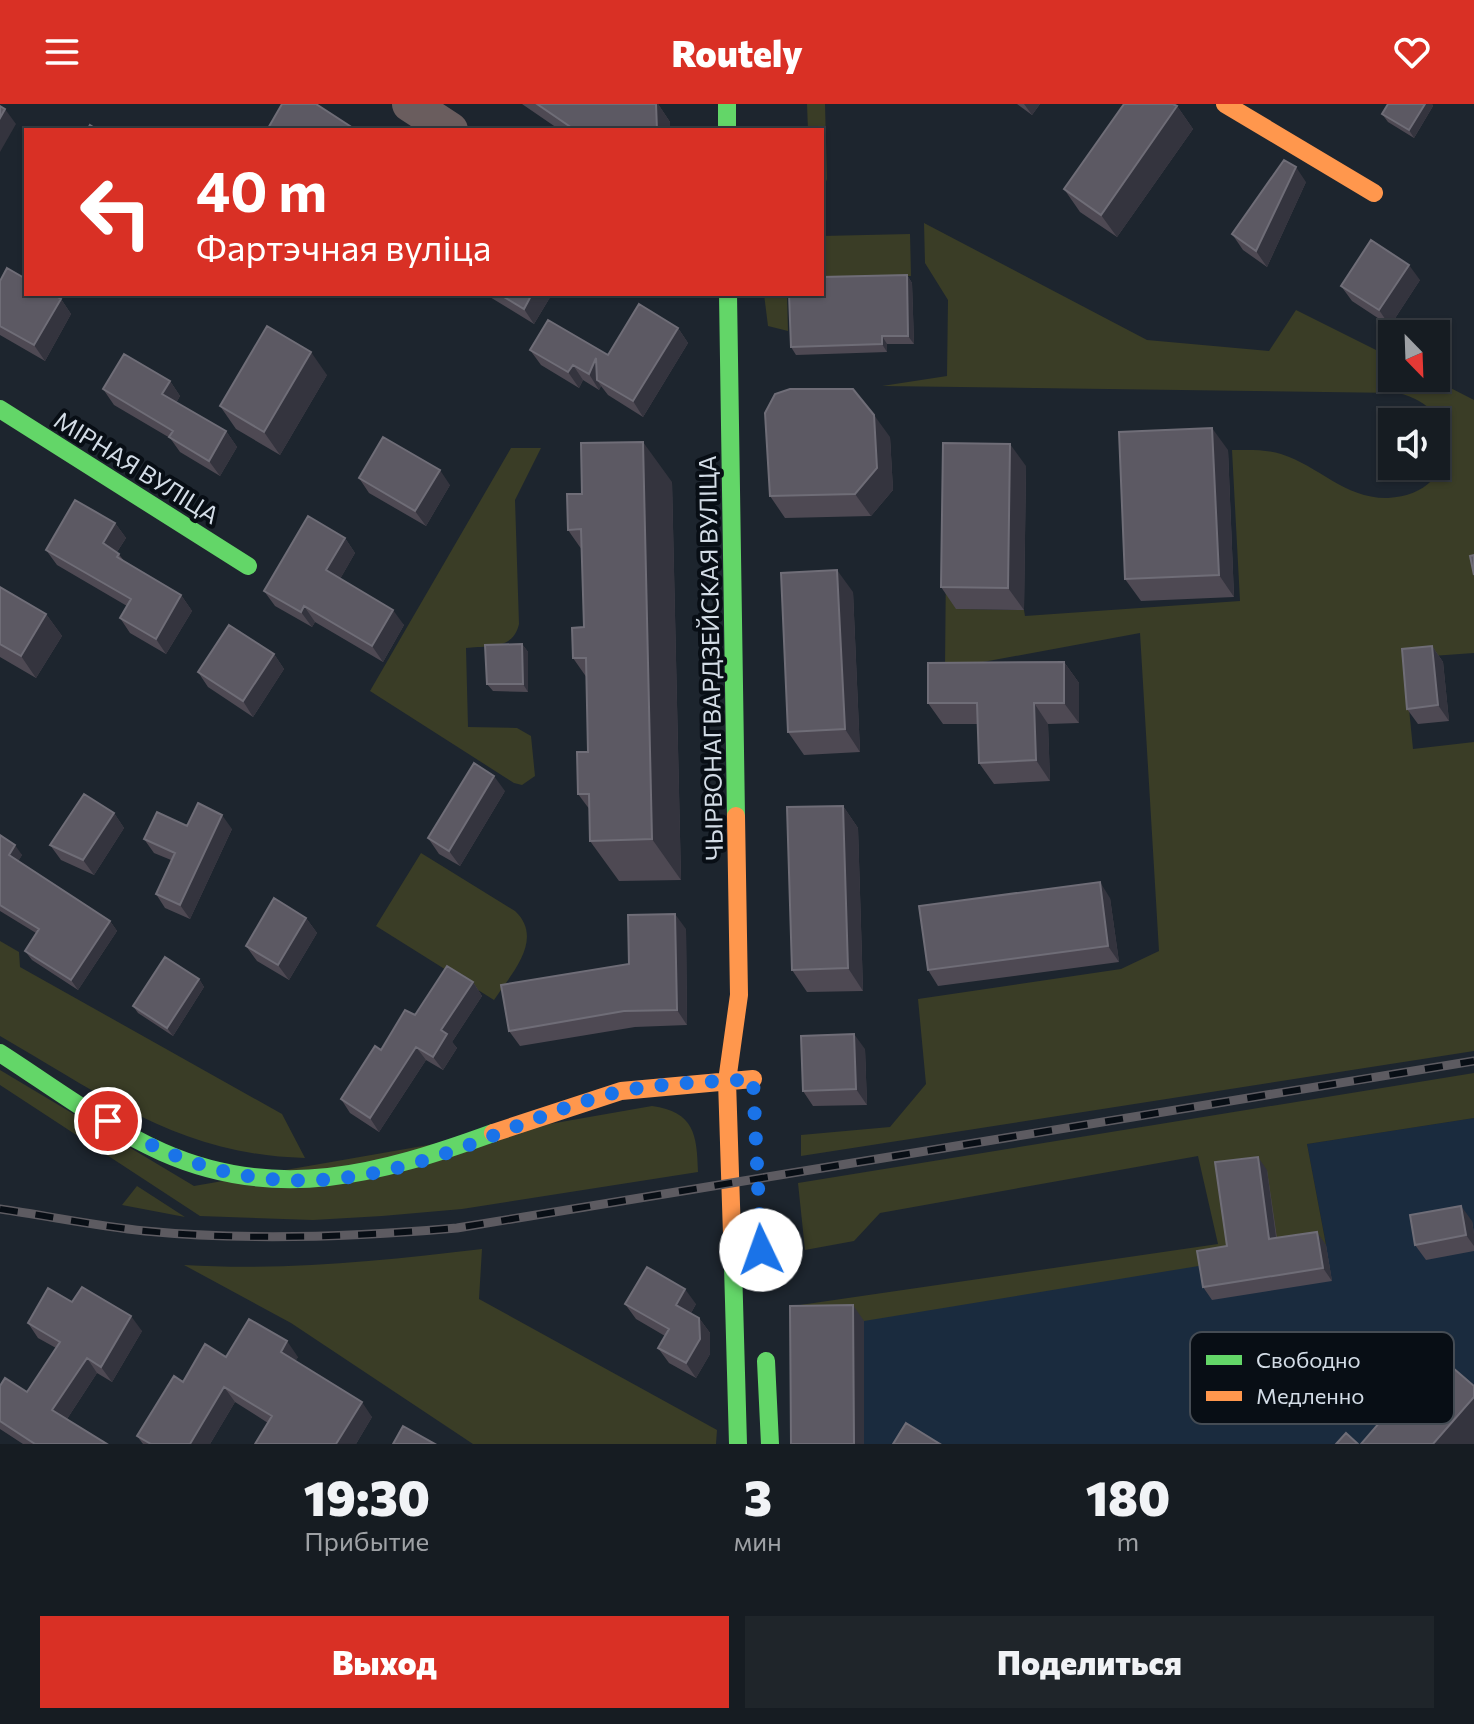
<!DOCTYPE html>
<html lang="ru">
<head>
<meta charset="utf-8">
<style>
  :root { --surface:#161c22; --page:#1f252a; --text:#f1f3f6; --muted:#9ea1a5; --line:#353a40; --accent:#d93025 }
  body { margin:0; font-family:Commissioner,sans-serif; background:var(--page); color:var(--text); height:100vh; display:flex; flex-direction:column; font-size:30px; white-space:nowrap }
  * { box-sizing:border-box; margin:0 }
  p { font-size:26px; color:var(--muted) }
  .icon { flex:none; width:44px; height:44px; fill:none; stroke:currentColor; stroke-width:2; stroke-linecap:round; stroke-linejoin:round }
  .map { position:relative; height:1340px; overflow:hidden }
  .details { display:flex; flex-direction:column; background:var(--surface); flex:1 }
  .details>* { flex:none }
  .banner { position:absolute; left:24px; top:24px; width:800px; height:168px; border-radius:0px; box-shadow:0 2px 6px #0004,0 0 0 2px var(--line); background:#d93025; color:#fff; overflow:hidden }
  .needle { width:52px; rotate:157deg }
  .tools { position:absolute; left:1378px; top:216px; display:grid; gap:16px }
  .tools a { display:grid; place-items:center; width:72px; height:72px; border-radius:0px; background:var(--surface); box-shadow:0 2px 6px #0004,0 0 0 2px var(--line); font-size:40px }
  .pin { position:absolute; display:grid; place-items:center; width:68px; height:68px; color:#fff; margin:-34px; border:4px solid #fff; border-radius:50%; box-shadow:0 2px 8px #0007 }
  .me { position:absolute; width:88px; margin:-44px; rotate:357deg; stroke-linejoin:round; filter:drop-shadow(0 0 6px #0008) }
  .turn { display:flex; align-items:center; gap:28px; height:168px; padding:0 40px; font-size:36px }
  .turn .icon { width:104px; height:104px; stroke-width:2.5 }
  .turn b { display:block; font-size:56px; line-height:68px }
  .eta { display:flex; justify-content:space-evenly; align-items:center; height:136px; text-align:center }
  .eta b { font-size:48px; font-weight:800; line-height:56px }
  .primary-button { display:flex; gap:16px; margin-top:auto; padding:16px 40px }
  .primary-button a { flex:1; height:92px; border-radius:0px; background:var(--accent); color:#fff; font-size:32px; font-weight:800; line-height:92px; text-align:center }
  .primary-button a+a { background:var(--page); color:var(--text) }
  header { display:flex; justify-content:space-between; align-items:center; height:104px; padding:0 40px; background:var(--accent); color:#fff; font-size:36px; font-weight:800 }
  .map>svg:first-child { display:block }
  .built { fill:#1a2b3e }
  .green { fill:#3a3d26 }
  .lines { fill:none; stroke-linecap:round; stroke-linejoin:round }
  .street { stroke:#6a5d5e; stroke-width:36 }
  .fast { stroke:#63d668; stroke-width:18 }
  .slow { stroke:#ff974d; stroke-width:18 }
  .rail-casing { stroke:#5d5b61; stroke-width:9 }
  .rail { stroke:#080e15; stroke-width:6; stroke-dasharray:18; stroke-linecap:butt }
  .wall { fill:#4e4953 }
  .shaded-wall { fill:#34343e }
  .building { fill:#5c5963; stroke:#6f6d77; stroke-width:2 }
  .route { stroke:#1a73e8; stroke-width:14; stroke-dasharray:0 25.2 }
  .labels { text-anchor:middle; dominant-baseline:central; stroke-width:8; stroke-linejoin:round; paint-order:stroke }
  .street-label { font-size:24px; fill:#d3dce6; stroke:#080e15 }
  .key { fill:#080e15; stroke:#454c54; stroke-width:2 }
  .key-label { font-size:22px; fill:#d3dce6 }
</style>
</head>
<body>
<header><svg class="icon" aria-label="menu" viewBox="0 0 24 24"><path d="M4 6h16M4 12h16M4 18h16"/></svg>Routely<svg class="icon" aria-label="heart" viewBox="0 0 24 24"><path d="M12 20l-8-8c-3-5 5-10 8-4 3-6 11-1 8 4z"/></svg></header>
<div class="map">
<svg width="1474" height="1340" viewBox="0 0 1474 1340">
  <rect width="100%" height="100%" fill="#1d252e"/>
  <path class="built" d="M1474,1014v326h-673v-123l525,-77 -19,-100z"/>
  <path class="green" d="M807,0h18l2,75 -5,14v-63h-14z
    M924,119l223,117 122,11 27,-41 96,48v20h39l43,22v253l-70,5 9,91 61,-7v309l-673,105v-21l89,-8 36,-43 -8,-85 203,-30 38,-18 -19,-318 -195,36 2,-214 10,154 67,1 1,6 215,-15 -8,-151c17,0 33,-1 49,4 38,12 64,45 107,44 72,-3 80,-89 10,-105l-516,-7 65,-10 1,-76 -23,-37z
    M910,130l1,42 -89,2v-42z
    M764,190h23l1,37 -20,-5z
    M511,344h30l-26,52 4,124c-6,27 -32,21 -53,24l2,79 49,1 14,8 4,40 -13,9 -8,-2 -144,-92z
    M421,749l94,58c30,28 -4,63 -21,89l-118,-74z
    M0,837l19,11 1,15 262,147 23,44c-124,-3 -201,-62 -305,-122z
    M0,966l194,116 458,-80c42,6 45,28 46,66l-236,37 -80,7 -69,4 -113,-4 -200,-131z
    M1474,969v45l-167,26 19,101 -462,76h-63l-1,-16 418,-61 -20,-88 -318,57 -26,28 -49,9 -7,-67z
    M137,1082l48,31 -63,-12z
    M482,1145l-3,50 238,131 -1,14h-243l-182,-121 -107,-58c99,6 199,-4 298,-16z"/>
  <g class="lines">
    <path class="street" d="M410,0l40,26"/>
    <path class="fast" d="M727,0v26
      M728,190l8,522
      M0,305l248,157
      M0,949c53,34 104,73 162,99 115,51 218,22 331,-19
      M733,1162l5,178
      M766,1257l4,83"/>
    <path class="slow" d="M1225,0l149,89
      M493,1029l128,-42 132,-12
      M733,1162l-6,-185 12,-86 -3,-179"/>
    <defs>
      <path id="rail" d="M0,1105c48,7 97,17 145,22 104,10 209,6 312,-3l1017,-167"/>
    </defs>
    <use href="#rail" class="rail-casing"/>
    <use href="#rail" class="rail"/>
  </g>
  <path class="wall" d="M522,0h136l12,18v8h-110z
    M1017,0h23l-8,11z
    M1388,0h44l1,2 -19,32 -26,-16 -6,-8z
    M1177,2l16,23 -76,108 -37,-25 -16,-23z
    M1306,78l-39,85 -24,-17 -11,-16z
    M907,171l5,8 2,61h-27v8l-91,3 -5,-8z
    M1420,176l-30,46 -38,-25 -11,-15z
    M0,177l61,18 10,15 -26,47 -45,-26z
    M485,190h67l-18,30z
    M678,224l10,15 -45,74 -35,-22 -7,-9 -2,4 -16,-10 -4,8 -38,-23 -11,-15 78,5z
    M327,271l-47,80 -44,-26 -16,-23z
    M170,277l10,15 -4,7 50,28 11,16 -17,29 -40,-24 -10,-14 -56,-33 -11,-16z
    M890,333l3,53 -22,26 -86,2 -15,-22z
    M1228,346l6,147 -93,4 -16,-22z
    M1026,362l-2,144 -68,-1 -15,-22z
    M359,374l91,7 -24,41 -57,-33z
    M672,378l9,398 -62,1 -29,-40v-31l-12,-16 10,-42 -1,-74 -14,-20 11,-31 -2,-77 -14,-20 14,-36z
    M115,419l11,15 -9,14 8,10 56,33 11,16 -26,43 -36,-21 -10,-15 7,-12 -70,-41 -11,-15z
    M345,434l10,15 -15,26 64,46 -21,37 -68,-40 -3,5 -37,-21 -11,-15z
    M0,483l46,27 16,22 -26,42 -36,-21z
    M853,488l7,160 -56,3 -16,-23z
    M522,540l6,8v40l-35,-1 -6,-7z
    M1432,542l11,16 6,59 -31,3 -11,-15z
    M274,550l10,15 -31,48 -45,-30 -10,-15z
    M1064,558l15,21v40l-31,1 2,57 -56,3 -15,-21 -1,-39h-35l-15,-21z
    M505,687l-45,75 -21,-12 -11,-16z
    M843,702l15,22 5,163 -56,1 -15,-22z
    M114,709l10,15 -30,47 -33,-15 -11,-15z
    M187,722l45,3 -42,90 -25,-11 -9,-14 15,-34 -17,-7 -10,-14z
    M0,731l22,20 -4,6 92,60 7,10 -39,59 -46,-30 -7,-9 11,-18 -36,-22z
    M1110,794l9,64 -181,24 -10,-16z
    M306,814l11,15 -28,47 -32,-19 -11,-15z
    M686,825l1,96 -52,2 -115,19 -11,-15 120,-67z
    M199,875l5,8 -31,49 -35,-23 -5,-7z
    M473,878l9,14 -30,46 5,6 -14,22 -17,-10 -47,72 -29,-19 -9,-14 74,-84z
    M865,945l2,56 -54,1 -10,-15z
    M1267,1066l10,68 49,7 6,36 -120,19 -9,-13 24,-41z
    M1472,1117l2,13v17l-48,9 -11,-15z
    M72,1198l70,29 -30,51 -15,-9 -30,46 40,25h-84l-23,-15v-43l27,6 29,-44 -18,-10 -10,-15z
    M625,1200h71l-5,9 8,5 11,15v21l-14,24 -27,-15 -11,-15 7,-12 -29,-17z
    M226,1253h72l-3,4 77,56 -16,27h-101l13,-21 -33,-21 -25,42h-67l-6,-8 46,-54z"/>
  <path class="shaded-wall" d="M656,0h2l12,18v8h-13z
    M1024,0h16l-8,11z
    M1425,0h7l1,2 -19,32 -5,-8z
    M1177,2l16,23 -76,108 -16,-22z
    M5,5l11,15 -16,28v-34z
    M1296,63l10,15 -39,85 -11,-16z
    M1409,161l11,15 -30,46 -11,-16z
    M907,171l5,8 2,61 -6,-8z
    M532,190h20l-18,30 -10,-15z
    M61,195l10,15 -26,47 -11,-16z
    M678,224l10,15 -45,74 -10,-16z
    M882,232l5,8v8l-5,-8z
    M311,248l16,23 -47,80 -16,-23z
    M596,254l1,22 4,6 -2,4 -10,-16z
    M573,261l10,15 -4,8 -11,-16z
    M170,277l10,15 -8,14 -10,-16z
    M874,311l16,22 3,53 -22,26 -16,-22z
    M1212,324l16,22 6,147 -15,-22z
    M226,327l11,16 -17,29 -11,-15z
    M643,338l29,40 9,398 -29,-41z
    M1010,340l16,22 -2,144 -16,-22z
    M440,366l10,15 -24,41 -11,-15z
    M115,419l11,15 -13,20 -10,-15z
    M345,434l10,15 -19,33 -10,-16z
    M837,466l16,22 7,160 -15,-23z
    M181,491l11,16 -26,43 -10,-15z
    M304,502l11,16 -3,5 -11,-15z
    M393,506l11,15 -21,37 -11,-16z
    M46,510l16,22 -26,42 -15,-22z
    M522,540l6,8v40l-5,-8z
    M1432,542l11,16 6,59 -11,-16z
    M274,550l10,15 -31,48 -10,-16z
    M1064,558l15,21v40l-15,-20z
    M1034,599l14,21 2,57 -14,-21z
    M494,672l11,15 -45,75 -11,-15z
    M843,702l15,22 5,163 -15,-23z
    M114,709l10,15 -30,47 -11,-15z
    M222,711l10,14 -42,90 -10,-14z
    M15,741l7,10 -6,10 -7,-10z
    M1100,778l10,16 9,64 -11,-16z
    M675,810l11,15 1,96 -10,-15z
    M306,814l11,15 -28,47 -11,-15z
    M110,817l7,10 -39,59 -7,-10z
    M199,875l5,8 -31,49 -6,-8z
    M473,878l9,14 -30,46 5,6 -14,22 -10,-13 8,-27z
    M854,930l11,15 2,56 -11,-16z
    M416,943l10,13 -47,72 -9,-14z
    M1258,1053l9,13 11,82 -9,-13z
    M1461,1102l11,15 2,13v12l-8,-11z
    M1317,1128l9,13 6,36 -9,-13z
    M685,1185l11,15 -9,16 -11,-15z
    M853,1201l11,16v123h-10z
    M131,1212l11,15 -30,51 -11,-15z
    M699,1214l11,15v21l-14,24 -10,-15z
    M287,1237l11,16 -6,10 -11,-15z
    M87,1254l10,15 -34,52 -11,-15z
    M224,1283l11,15 -25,42h-20z
    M1474,1293v47h-41z
    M362,1298l10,15 -16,27h-20z"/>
  <path class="building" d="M282,0h34l40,26h-89z
    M537,0h119l1,26h-82z
    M1124,0h49l4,2 -76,109 -37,-26z
    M1388,0h37l-16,26 -27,-16z
    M0,2l5,3 -5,9z
    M90,21l8,5h-11z
    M1284,56l12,7 -40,84 -24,-17z
    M1371,136l38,25 -30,45 -38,-24z
    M7,164l19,11v15h26l9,5 -27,46 -34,-19v-45z
    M907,171l1,61h-26v8l-91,3 -2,-53h33v-17z
    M499,190h33l-8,15z
    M639,200l39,24 -45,73 -36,-21 -1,-22 -7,16 -16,-9 -5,7 -38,-22 18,-30 60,35z
    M267,222l44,26 -47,80 -44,-26z
    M124,250l46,27 -8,13 64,37 -17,30 -40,-24 4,-6 -70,-42z
    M790,285h63l21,26 3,53 -22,26 -85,2 -5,-83 10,-19z
    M1212,324l7,147 -94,4 -6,-147z
    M383,333l57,33 -25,41 -56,-33z
    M643,338l9,397 -62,2 -1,-47h-11l-1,-42h11l-2,-94h-13l-1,-30 12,-1 -3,-98 -13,1 -1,-36h15l-1,-51z
    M943,339l67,1 -2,144 -67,-1z
    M75,396l40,23 -12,20 16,11 -2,3 64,38 -25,44 -36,-21 11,-19 -85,-49z
    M308,412l37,22 -19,32 67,40 -21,36 -68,-40 -3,6 -37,-21z
    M1474,451v20l-4,-19z
    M837,466l8,159 -57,3 -7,-159z
    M0,483l46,27 -25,42 -21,-12z
    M229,521l45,29 -31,47 -45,-29z
    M522,540l1,40h-36l-2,-39z
    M1432,542l6,59 -31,4 -5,-60z
    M1064,558v41h-30l2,57 -57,3 -2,-60h-49v-40z
    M474,659l20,13 -45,75 -21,-13z
    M84,690l30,19 -31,47 -33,-15z
    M198,699l24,12 -42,90 -24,-11 19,-41 -31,-14 13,-27 30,14z
    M843,702l5,162 -56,2 -5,-163z
    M0,731l15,10 -6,10 101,66 -39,59 -46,-29 14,-22 -39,-24z
    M1100,778l8,64 -180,24 -9,-64z
    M274,794l32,20 -28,47 -32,-19z
    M675,810l2,96 -53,1 -115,20 -8,-46 128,-21 -1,-49z
    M165,853l34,22 -32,49 -34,-22z
    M447,862l26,16 -32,48 6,4 -14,23 -17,-10 -46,71 -29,-19 34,-53 6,4 24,-40 10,5z
    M854,930l2,55 -53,2 -2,-55z
    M1258,1053l11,82 48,-7 6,36 -120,19 -6,-36 30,-5 -12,-84z
    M1461,1102l5,29 -51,10 -5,-30z
    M647,1163l38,22 -9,16 23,13 1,21 -14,24 -28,-15 11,-19 -44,-25z
    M82,1183l49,29 -30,51 -14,-9 -35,52 55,34h-72l-35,-23v-35l5,-8 22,14 33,-50 -32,-19 20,-35 24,14z
    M853,1201l1,139h-63l-1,-138z
    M249,1215l38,22 -6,11 81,50 -26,42h-81l17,-28 -48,-29 -34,57h-39l-14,-8 37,-60 9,6 22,-38 21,13z
    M1438,1251l36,31v11l-41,47h-72z
    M906,1319l34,21h-47z
    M403,1322l32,18h-42z
    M1346,1329l12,11h-22z"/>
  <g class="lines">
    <path class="route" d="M108,1017c112,69 212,75 336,33 53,-18 104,-43 159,-58 49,-14 100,-13 150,-17l8,171"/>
  </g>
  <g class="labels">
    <g class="street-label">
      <text transform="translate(137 363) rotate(32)">МІРНАЯ ВУЛІЦА</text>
      <text transform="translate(710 554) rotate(-91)">ЧЫРВОНАГВАРДЗЕЙСКАЯ ВУЛІЦА</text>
    </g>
  </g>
  <rect x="1190" y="1228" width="264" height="92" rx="12" class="key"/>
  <rect x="1206" y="1251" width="36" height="10" fill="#63d668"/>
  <rect x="1206" y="1287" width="36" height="10" fill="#ff974d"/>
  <g class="key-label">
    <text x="1256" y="1264">Свободно</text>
    <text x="1256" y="1300">Медленно</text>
  </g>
</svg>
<div class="tools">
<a><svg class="needle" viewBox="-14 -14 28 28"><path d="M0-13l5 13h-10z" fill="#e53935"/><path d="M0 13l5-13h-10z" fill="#9ea1a5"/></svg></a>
<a><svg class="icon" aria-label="sound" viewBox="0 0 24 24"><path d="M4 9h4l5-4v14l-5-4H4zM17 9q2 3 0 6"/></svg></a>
</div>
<div class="pin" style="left:108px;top:1017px;background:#d93025"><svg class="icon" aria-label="arrive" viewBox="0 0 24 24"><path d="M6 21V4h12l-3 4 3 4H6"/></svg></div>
<svg class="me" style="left:761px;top:1146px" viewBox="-20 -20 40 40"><circle r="19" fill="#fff"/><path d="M0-13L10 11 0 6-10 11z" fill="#1a73e8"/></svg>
<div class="banner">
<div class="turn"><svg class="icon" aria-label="left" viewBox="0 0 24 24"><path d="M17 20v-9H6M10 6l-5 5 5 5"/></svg><div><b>40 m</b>Фартэчная вуліца</div></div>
</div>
</div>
<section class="details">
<div class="eta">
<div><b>19:30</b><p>Прибытие</p></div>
<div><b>3</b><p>мин</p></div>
<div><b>180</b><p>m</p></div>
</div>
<div class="primary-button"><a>Выход</a><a>Поделиться</a></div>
</section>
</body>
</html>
